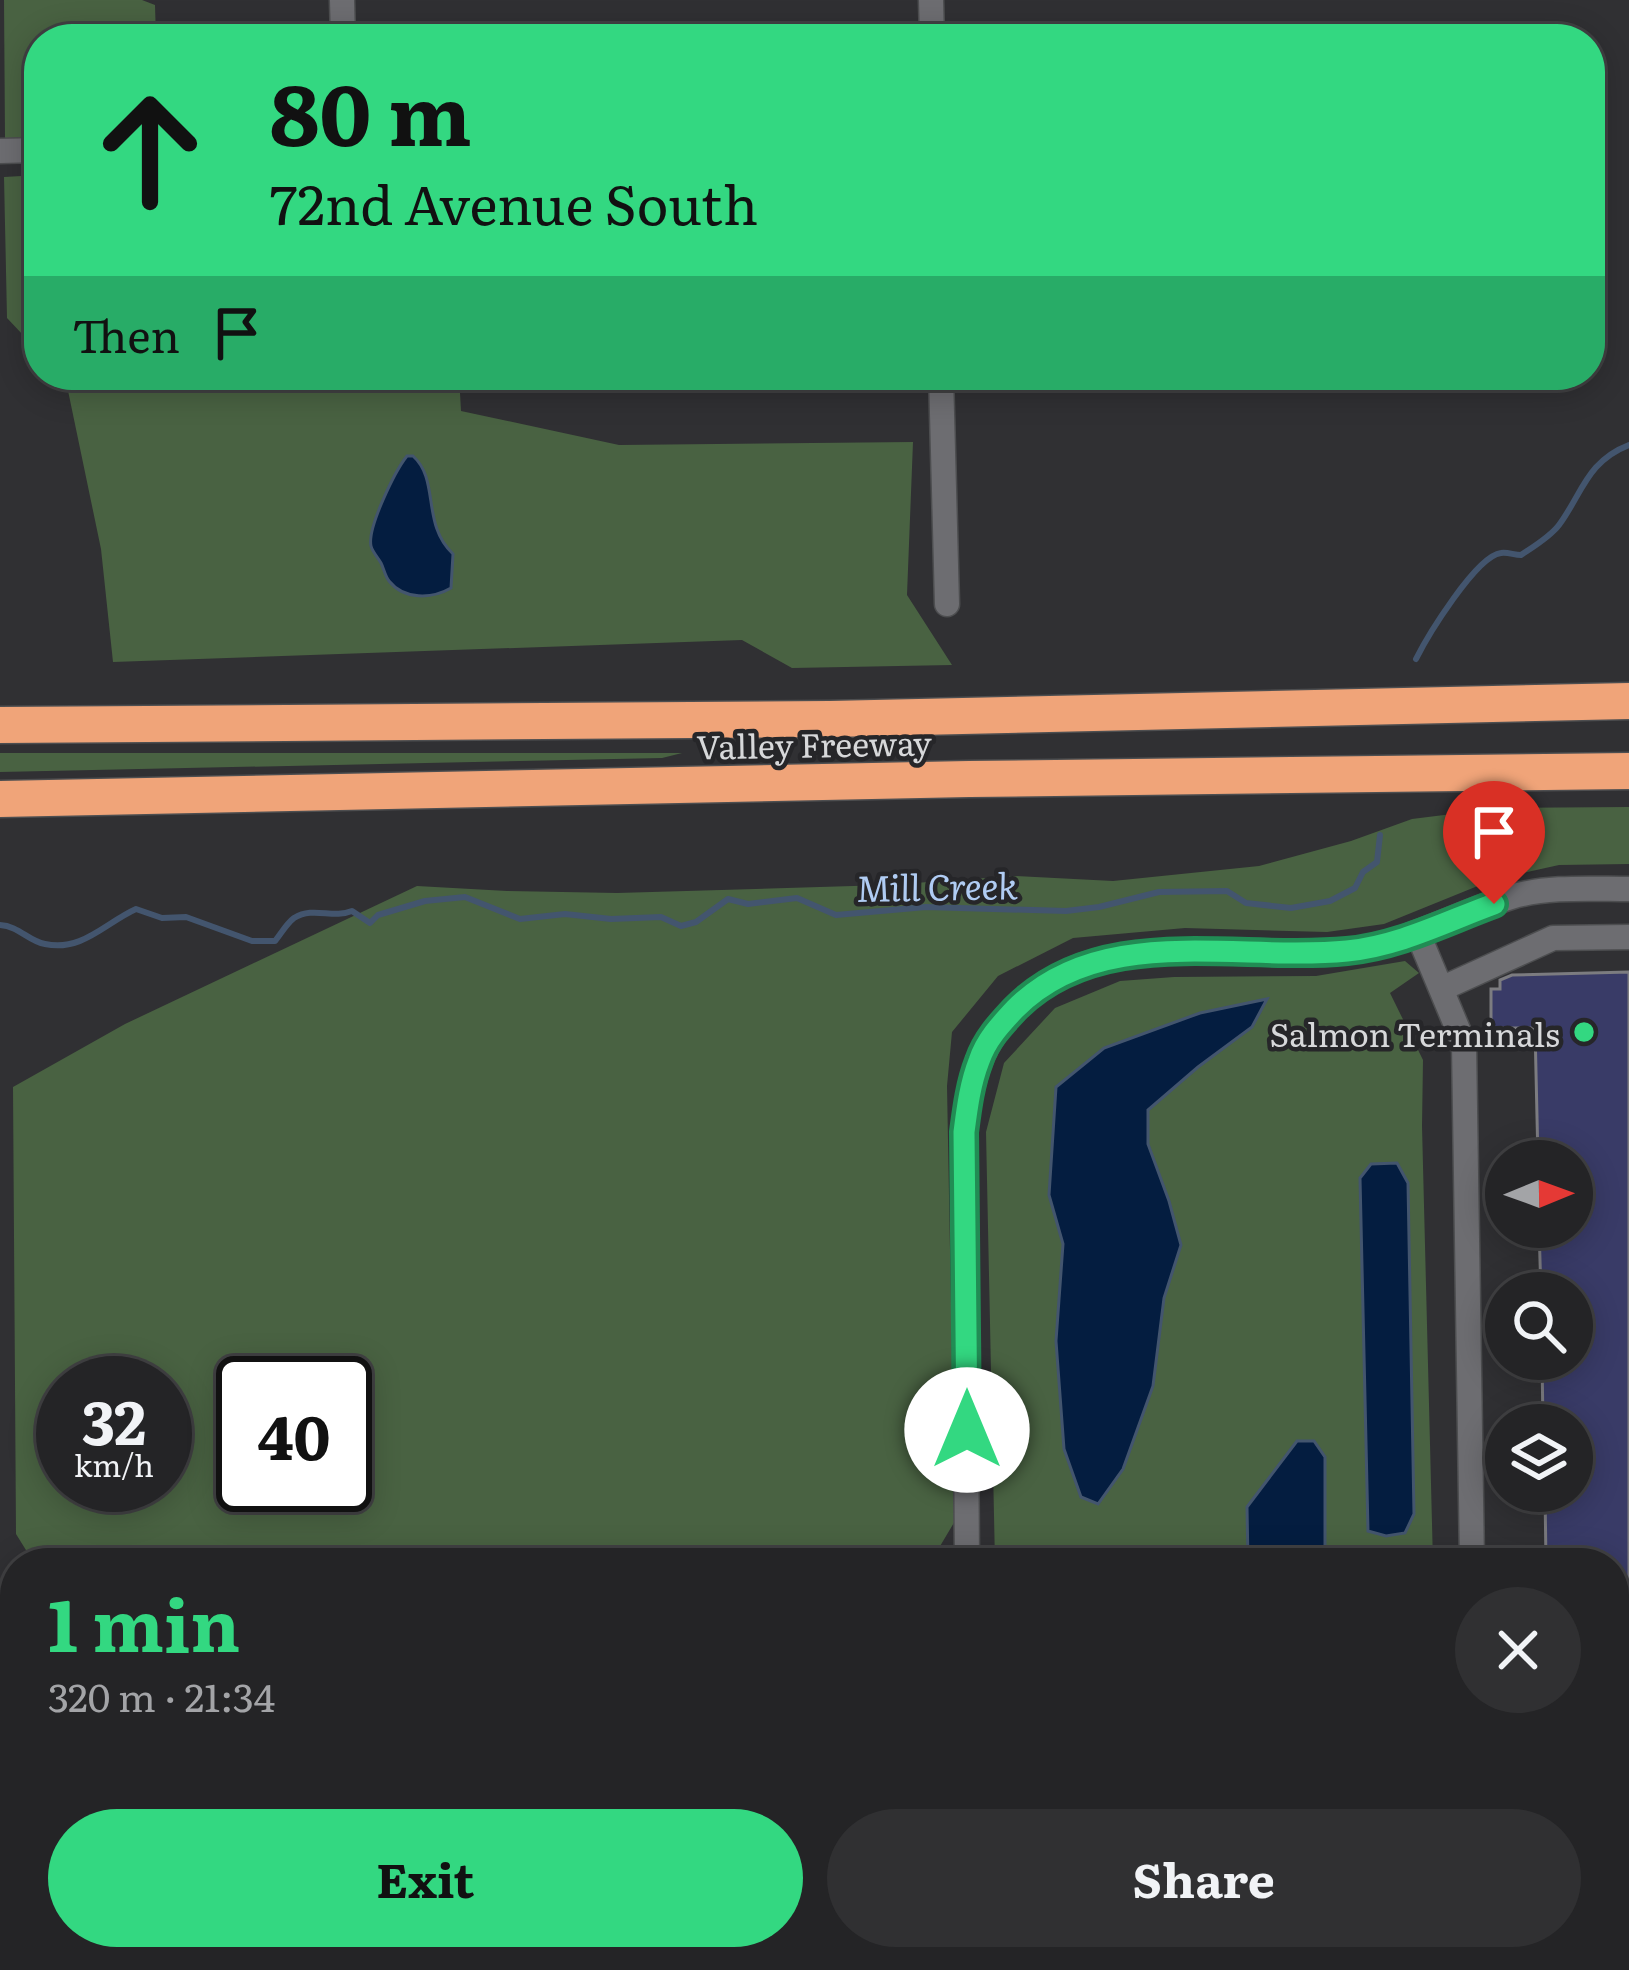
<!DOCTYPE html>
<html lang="en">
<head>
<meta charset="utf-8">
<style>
  :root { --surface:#242426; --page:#303032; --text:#f1f3f6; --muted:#a3a4a7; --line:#414143; --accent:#33d881 }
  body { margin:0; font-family:Literata,serif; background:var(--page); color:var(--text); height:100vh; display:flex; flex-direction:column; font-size:45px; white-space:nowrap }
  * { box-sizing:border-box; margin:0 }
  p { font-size:39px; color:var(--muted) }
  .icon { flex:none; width:66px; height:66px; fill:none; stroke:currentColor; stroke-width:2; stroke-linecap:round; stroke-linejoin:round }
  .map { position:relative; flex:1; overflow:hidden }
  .drawer { position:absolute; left:0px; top:1548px; width:1629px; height:423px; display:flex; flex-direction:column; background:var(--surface); border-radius:48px 48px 0 0; box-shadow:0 6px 30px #0003,0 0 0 3px var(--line) }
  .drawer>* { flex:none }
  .banner { position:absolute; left:24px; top:24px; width:1581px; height:366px; border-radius:48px; box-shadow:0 6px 30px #0003,0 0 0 3px var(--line); background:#33d881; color:#111; overflow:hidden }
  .needle { width:78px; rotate:89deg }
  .fabs { position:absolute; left:1485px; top:1140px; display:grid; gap:24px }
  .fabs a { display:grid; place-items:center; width:108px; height:108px; border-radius:50%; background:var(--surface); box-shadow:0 6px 30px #0003,0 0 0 3px var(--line); font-size:60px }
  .speed { position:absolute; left:36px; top:1356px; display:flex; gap:24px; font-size:60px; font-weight:700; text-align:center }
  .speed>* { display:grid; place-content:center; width:156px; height:156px; border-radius:50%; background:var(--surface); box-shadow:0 6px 30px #0003,0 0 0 3px var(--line); line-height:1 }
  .speed small { font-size:30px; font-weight:400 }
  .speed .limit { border:6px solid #111; border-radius:18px; background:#fff; color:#111 }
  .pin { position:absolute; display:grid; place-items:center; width:102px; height:102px; color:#fff; margin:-123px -51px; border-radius:50% 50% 50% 0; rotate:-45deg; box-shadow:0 0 12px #0007 }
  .pin .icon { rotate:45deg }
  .me { position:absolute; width:132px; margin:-66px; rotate:0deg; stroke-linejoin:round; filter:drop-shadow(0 0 9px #0008) }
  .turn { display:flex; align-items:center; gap:42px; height:252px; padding:0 48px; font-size:54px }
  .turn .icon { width:156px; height:156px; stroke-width:2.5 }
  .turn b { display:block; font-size:84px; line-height:102px }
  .then { display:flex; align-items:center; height:114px; padding:0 48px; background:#0003; gap:24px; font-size:45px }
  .round { display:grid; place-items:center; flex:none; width:126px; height:126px; border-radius:63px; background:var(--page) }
  .head { display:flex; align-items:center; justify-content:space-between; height:204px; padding:0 48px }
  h1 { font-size:72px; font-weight:700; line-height:90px; color:var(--accent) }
  .primary-button { display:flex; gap:24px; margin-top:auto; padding:24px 48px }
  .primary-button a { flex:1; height:138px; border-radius:72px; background:var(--accent); color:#111; font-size:48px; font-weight:700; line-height:138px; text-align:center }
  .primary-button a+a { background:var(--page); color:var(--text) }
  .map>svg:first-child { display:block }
  .green { fill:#496242; fill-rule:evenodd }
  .water { fill:#041d40; stroke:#43556e; stroke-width:3 }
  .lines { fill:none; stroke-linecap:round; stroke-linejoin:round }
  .stream { stroke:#43556e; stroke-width:6 }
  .building { fill:#393b67; stroke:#7c7c80; stroke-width:3 }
  .minor-casing { stroke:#4d4e50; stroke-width:27 }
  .highway-casing { stroke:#4d4e50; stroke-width:39 }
  .path { stroke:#8a8b8d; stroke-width:3; stroke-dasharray:3 9; stroke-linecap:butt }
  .minor { stroke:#6d6d71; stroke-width:24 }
  .highway { stroke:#f0a479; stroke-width:36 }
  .route-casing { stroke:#218c54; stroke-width:30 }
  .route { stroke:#33d881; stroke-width:21 }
  .poi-dot { fill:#33d881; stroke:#262629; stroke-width:4.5 }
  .labels { text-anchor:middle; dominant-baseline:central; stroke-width:9; stroke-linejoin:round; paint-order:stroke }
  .street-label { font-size:33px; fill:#d7d8da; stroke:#262629 }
  .poi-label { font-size:33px; fill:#d7d8da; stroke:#262629; text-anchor:end }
  .water-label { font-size:36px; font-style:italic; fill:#b0ccf3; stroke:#262629 }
</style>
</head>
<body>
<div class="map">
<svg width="1629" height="1970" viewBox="0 0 1629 1970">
  <rect width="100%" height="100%" fill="#303033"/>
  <path class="green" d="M4,0h138l13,5 1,34h-117v99h-34z
    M39,175v177l-32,-34 -3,-141z
    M61,375h398l2,36 158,34 294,-3 -6,153 45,70 -160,3 -50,-28 -629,22 -12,-113 -35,-168z
    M0,753h682l-20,5 -662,14z
    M1629,807v57l-70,1 -64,14 -111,45 -57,8 -142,-4 -112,10 -75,38 -46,56 -5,54 8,435 -25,42h-896l-18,-29 -3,-447 112,-63 292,-138 90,5 110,2 269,-8 128,-9 99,5 146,-15 92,-25 61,-22 88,-11zM165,1383v102h-102v-102zM345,1383v102h-102v-102z
    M1405,961l14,12 -29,20 33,67 -1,66 11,437h-104l-4,-15 -78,-41 1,56h-253l-9,-431 18,-69 51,-55 65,-27 54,-4 142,-1zM1266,1000l-14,27 -54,40 -50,43v34l21,57 12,44 -17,53 -11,88 -30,83 -67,-128 7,-97 -6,-157 47,-39 96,-35zM1396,1163l12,20 6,331z
    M0,1620h15v336h1295v14h-1310z"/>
  <path class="water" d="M407,456h6c27,24 8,68 40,98l-2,34c-19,11 -47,12 -62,-7 -4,-5 -5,-12 -8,-18 -3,-5 -9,-12 -10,-17 -4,-18 24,-75 36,-90z
    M1267,999l-15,28 -54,40 -50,43v34l21,57 12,44 -17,53 -11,88 -30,83 -25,35 -17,-7 -17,-48 -8,-108 7,-97 -14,-49 7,-108 48,-39 96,-35z
    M1397,1163l11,20 6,331 -9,19 -19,3 -18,-5 -8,-353 11,-14z
    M1297,1441h17l11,16v91l4,15h-81l-1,-56z"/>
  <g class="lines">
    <path class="stream" d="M1416,659c11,-22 60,-103 85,-106 7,-1 13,2 20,2 12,-8 29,-18 38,-30 23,-31 28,-64 70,-80
      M0,925c19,1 28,16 45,19 37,8 60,-21 91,-35l26,9 24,-1 66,24h23c5,-6 12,-18 19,-23 20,-12 38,1 58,-7l18,12 8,-8 47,-14 40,-4 55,22 45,-5 46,5 50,-2 20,9 15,-4 32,-23 20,5 49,-6 39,17 90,-8 140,4 33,-4 60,-15 68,-1 19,12 45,5 39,-7 25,-13 8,-16 14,-10 3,-27"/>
  </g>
  <path class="building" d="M1629,972v903l-15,1v-313h-68l-1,-72h27v-66h-29l-1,-66h30v-66h-31l-2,-66h33v-66h-34l-3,-133h-44v-39h9v-9l12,-5z"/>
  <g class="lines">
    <defs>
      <path id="minor" d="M342,0l1,39
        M931,0l1,39
        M0,151l39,-1
        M941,375l6,229
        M1418,934l46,110 8,519
        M1441,989l112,-51 76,-1
        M967,1563l-3,-431c8,-59 18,-95 64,-135 87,-76 224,-30 328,-47 55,-9 102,-37 155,-53 37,-11 79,-8 118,-8
        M0,1596l15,1
        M1614,1902l15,-1
        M978,1956v14"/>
      <path id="highway" d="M0,725l830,-6 799,-18
        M0,799l969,-20 660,-8"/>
    </defs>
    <use href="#minor" class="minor-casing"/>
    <use href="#highway" class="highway-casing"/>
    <path class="path" d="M38,1970l1,-14"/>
    <use href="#minor" class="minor"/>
    <use href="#highway" class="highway"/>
  </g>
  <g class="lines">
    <defs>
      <path id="route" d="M967,1430l-3,-298c3,-23 6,-48 15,-71 7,-21 21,-36 36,-52 86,-87 222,-47 332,-58 52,-5 98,-29 147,-47"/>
    </defs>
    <use href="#route" class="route-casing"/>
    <use href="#route" class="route"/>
  </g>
  <circle class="poi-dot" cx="1584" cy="1032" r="12"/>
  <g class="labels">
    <g class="street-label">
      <text transform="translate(814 743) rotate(-1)">Valley Freeway</text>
    </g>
    <g class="poi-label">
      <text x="1560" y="1032">Salmon Terminals</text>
    </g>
    <g class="water-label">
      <text transform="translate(937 885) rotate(-1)">Mill Creek</text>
    </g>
  </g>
</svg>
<div class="fabs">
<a><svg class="needle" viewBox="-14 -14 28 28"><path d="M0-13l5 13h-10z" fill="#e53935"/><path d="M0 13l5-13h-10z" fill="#a3a4a7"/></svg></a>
<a><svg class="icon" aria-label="search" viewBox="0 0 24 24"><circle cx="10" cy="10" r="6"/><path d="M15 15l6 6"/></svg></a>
<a><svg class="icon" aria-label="layers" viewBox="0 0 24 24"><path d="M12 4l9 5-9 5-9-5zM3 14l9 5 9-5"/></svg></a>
</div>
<div class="speed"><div>32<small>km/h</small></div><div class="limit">40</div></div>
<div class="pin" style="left:1494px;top:904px;background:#d93025"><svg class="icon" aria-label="arrive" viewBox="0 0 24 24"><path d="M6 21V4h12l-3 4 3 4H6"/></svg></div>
<svg class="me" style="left:967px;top:1430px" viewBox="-20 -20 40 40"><circle r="19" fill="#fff"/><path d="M0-13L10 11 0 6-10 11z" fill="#33d881"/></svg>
<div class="banner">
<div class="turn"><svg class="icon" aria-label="ahead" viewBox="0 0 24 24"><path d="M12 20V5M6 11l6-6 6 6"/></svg><div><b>80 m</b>72nd Avenue South</div></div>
<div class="then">Then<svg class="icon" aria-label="arrive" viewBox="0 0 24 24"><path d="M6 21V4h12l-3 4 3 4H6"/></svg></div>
</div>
<section class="drawer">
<div class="head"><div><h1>1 min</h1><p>320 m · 21:34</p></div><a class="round"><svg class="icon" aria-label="close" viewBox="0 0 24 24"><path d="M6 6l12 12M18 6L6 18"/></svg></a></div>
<div class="primary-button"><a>Exit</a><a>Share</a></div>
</section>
</div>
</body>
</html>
